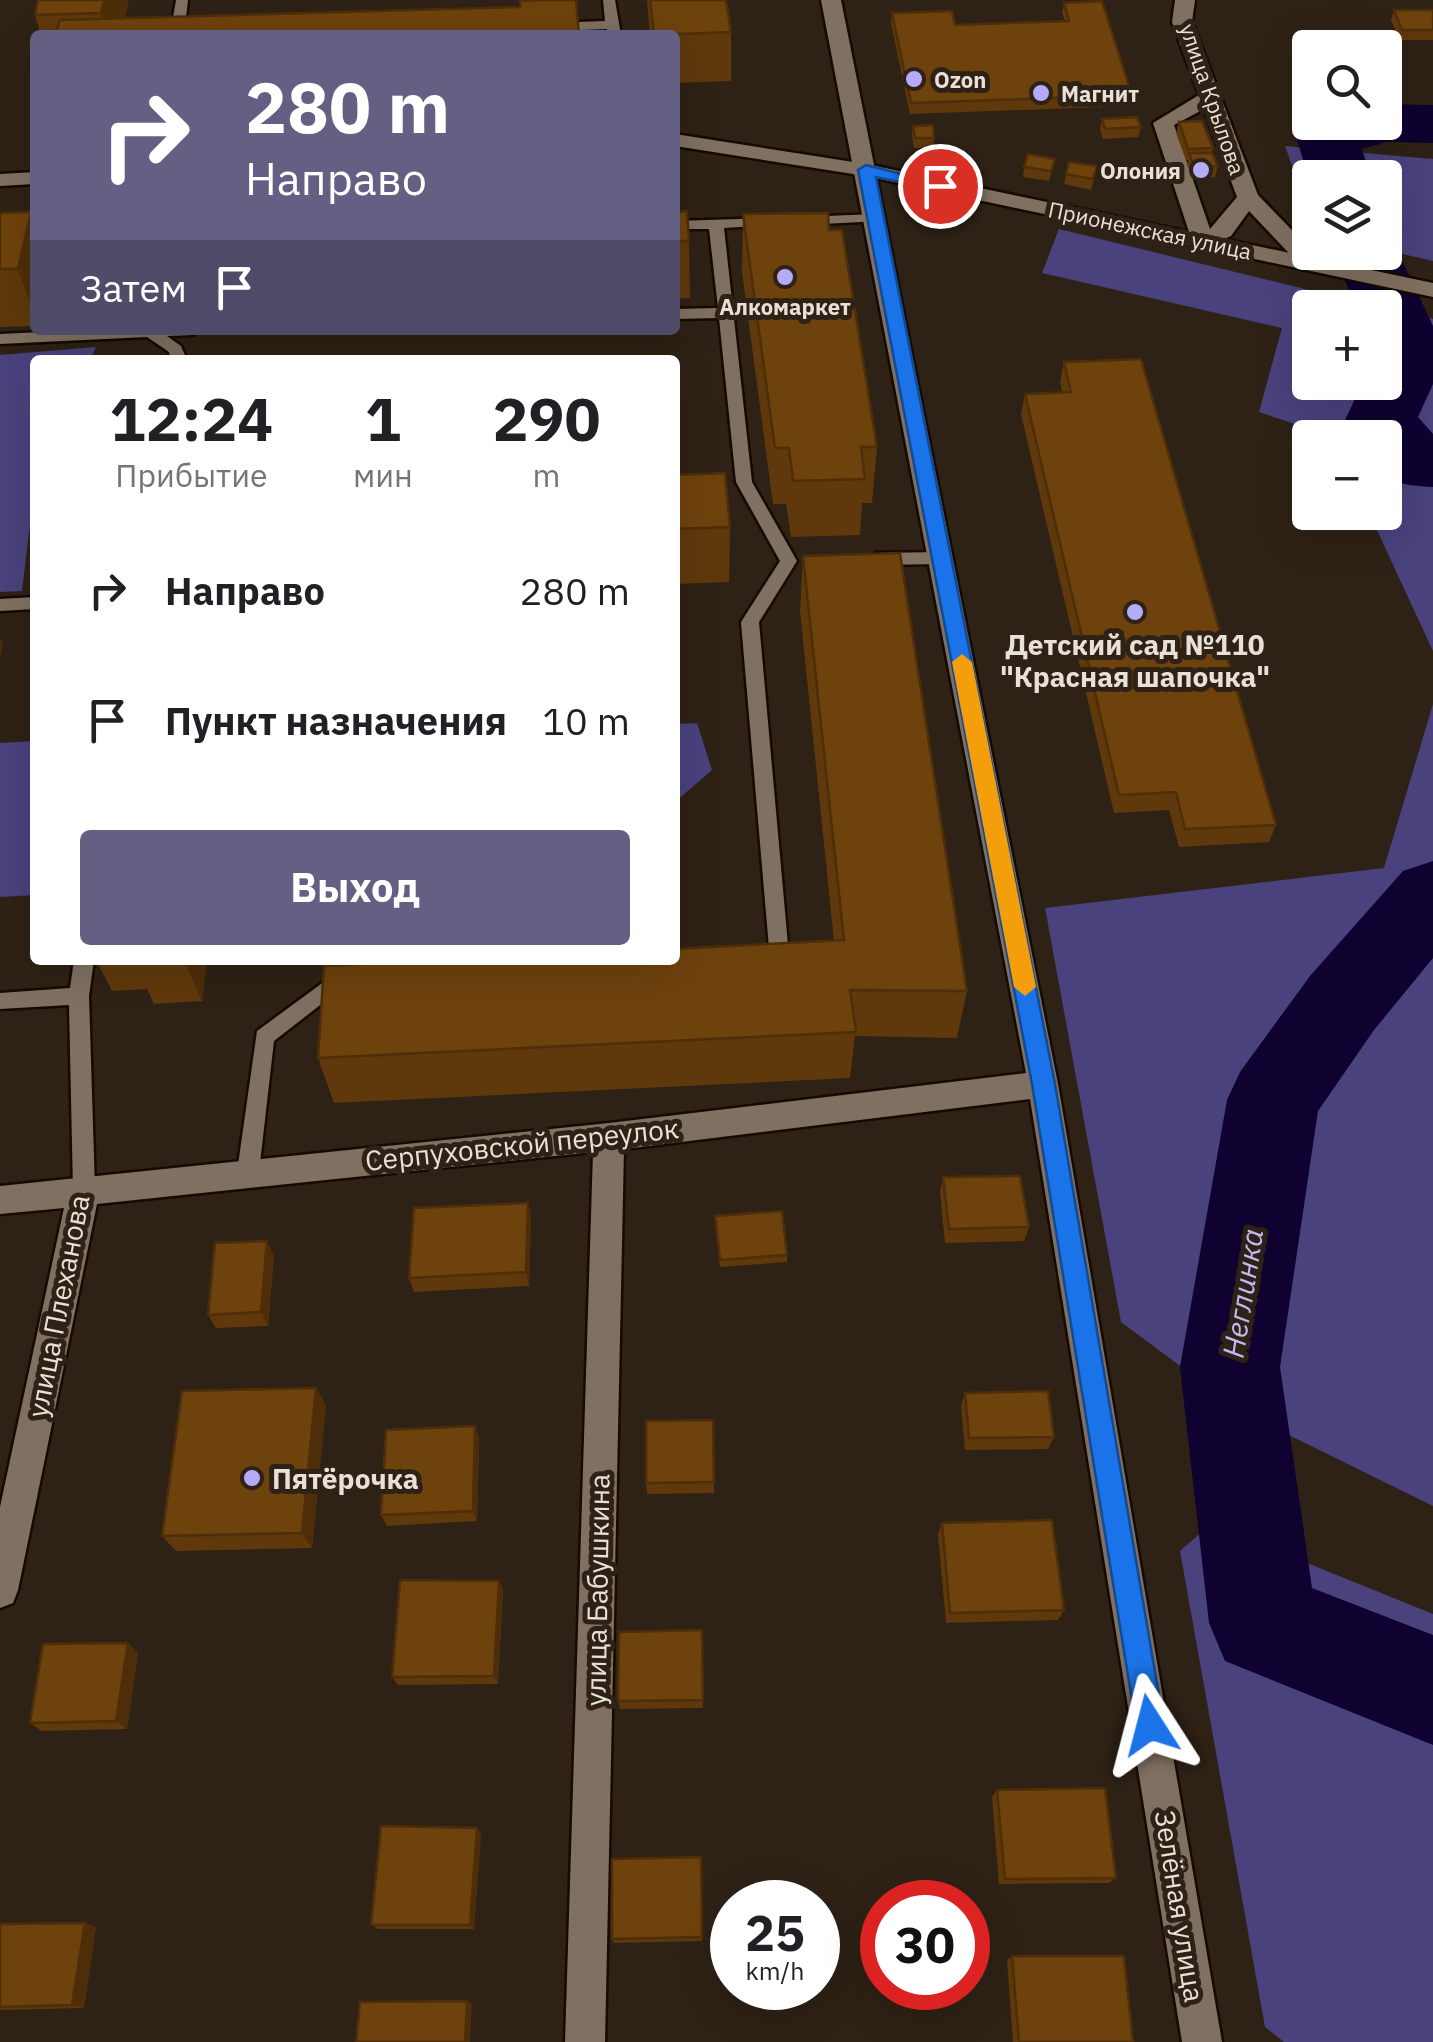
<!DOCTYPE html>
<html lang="ru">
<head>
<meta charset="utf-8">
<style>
  :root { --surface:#fff; --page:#f2f2f2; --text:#202124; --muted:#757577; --accent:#636084 }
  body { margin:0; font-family:"IBM Plex Sans",sans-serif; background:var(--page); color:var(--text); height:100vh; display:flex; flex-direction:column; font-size:38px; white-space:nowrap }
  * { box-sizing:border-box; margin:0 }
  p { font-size:32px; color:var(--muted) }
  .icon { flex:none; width:55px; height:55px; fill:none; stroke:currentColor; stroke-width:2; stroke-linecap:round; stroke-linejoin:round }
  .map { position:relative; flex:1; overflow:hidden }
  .details { position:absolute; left:30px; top:355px; width:650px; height:610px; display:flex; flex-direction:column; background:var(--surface); border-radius:10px; box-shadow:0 10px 40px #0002 }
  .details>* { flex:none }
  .guide { position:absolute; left:30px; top:30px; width:650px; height:305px; border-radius:10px; box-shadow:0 10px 40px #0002; background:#636084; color:#fff; overflow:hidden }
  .fabs { position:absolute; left:1292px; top:30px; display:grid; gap:20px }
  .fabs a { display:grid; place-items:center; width:110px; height:110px; border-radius:10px; background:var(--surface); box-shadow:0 10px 40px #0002; font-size:50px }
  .speed { position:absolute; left:710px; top:1880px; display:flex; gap:20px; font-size:50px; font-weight:700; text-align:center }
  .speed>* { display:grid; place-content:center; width:130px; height:130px; border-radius:50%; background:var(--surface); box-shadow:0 10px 40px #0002; line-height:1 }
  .speed small { font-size:25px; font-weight:400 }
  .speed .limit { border:15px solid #d22; background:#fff; color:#111 }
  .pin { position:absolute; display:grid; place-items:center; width:85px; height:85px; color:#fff; margin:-42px; border:5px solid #fff; border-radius:50%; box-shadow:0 2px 10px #0007 }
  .me { position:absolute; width:110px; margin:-55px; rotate:351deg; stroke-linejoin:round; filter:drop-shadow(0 0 8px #0008) }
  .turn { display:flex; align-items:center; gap:35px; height:210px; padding:0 50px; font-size:45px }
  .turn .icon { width:130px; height:130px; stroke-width:2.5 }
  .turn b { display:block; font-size:70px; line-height:85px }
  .then { display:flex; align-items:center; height:95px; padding:0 50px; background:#0003; gap:20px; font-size:38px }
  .eta { display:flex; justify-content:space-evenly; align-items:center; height:170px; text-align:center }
  .eta b { font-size:60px; font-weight:800; line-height:70px }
  .action { display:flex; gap:20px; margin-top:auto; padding:20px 50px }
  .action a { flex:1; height:115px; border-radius:10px; background:var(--accent); color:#fff; font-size:40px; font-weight:800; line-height:115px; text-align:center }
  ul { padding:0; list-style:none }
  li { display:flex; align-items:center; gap:30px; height:130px; padding:0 50px }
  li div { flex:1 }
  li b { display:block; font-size:38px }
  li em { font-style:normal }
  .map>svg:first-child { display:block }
  .green { fill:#4a427d }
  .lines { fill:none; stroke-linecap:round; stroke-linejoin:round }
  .river { fill:#0f0130; fill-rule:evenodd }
  .lane-casing { stroke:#160a02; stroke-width:5 }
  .street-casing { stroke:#160a02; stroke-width:5 }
  .secondary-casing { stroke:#160a02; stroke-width:5 }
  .lane { fill:#7f7061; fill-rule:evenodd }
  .street { fill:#7f7061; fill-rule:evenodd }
  .secondary { fill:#7f7061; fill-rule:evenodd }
  .wall { fill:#5f390b }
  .shaded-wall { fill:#4d2e09 }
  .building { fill:#6e420d; stroke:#4d2e09; stroke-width:2.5 }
  .route { fill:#1a73e8; stroke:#114b97; stroke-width:2.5 }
  .slow { fill:#f59e0b }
  .poi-dot { fill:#b4acf9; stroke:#2e2115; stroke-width:4 }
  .labels { text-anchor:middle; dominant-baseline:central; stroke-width:10; stroke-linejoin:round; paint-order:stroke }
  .far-poi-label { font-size:22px; font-weight:bold; fill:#e9e0d8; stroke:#2e2115; text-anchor:start }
  .far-street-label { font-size:22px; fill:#e9e0d8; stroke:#2e2115 }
  .poi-label { font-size:28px; font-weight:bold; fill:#e9e0d8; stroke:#2e2115 }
  .street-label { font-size:28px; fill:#e9e0d8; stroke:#2e2115 }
  .water-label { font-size:30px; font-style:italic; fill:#bfbaf6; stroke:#2e2115 }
</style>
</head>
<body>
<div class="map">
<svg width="1433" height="2042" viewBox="0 0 1433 2042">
  <rect width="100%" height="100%" fill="#2e2115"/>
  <path class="green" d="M1285,146l148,13v102l-48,-11v-72h-75v39z
    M1059,229l320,78 -69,1v74h75v-73l48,10v332l-64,-138 16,-1v-74l-51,-1 -75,-25 23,-84 -240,-55z
    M96,347l-6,13h-55v123l-13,108 -22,1v-237z
    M1433,704v802l-191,-94 -121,-90 -76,-414 339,-40z
    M697,723l15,47 -37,32v-78z
    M35,741v154l-35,2v-154z
    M1211,1524l222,90v428h-149l-19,-15 -85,-476z"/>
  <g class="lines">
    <path class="river" d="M1385,104l48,1v38l-46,-1 -25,7 9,29h-61v4l-13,-42c18,-27 58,-18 88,-18z
      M1385,237l13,15 35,74v58l-15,33 15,17v53c-46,-3 -48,-5 -48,-49h-29l-11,-18 18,-38h22v-74h-28l-25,-56h53z
      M1433,861v97l-59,72 -56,81 -38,256 32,221 121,47v110l-208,-84 -16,-38 -29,-256 47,-267 13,-28 70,-96 93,-105z"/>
    <defs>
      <path id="lane" d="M176,0h12l-4,35h-14z
        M603,0h12l6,35h-14v-6l-56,2 -7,-4 7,-4 54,-2z
        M875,214l7,4 -2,3 -77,4 -7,-4 7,-4z
        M769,218l7,4 -2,3 -50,3 28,254 45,79 -38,61 30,334 -3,6h-26l-3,-6 3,-6 9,-2 -28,-326 39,-61 -44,-79 -17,-164 -44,1v-10l43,-1 -9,-79h-34v-8z
        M87,330h114l-8,5 -26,1 14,10 6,14h-16l-2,-8 -22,-15 -147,7v-10z
        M942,552l8,6 -8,6 -66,1 -8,-6 8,-6z
        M35,597v12l-35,2v-12z
        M74,960h20l-5,36 6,194 -4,7 -7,2 -7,-2 -4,-7 -4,-185 -69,4v-16l70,-5z
        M344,967l7,2 3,6 -3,6 -77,60 -15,131 -4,7 -7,2 -7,-2 -4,-7 20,-141z"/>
      <path id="street" d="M821,0h20l217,1084 164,958h-40l-152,-943 -406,50 -19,893h-40l28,-890 -496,52 -79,386 -5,13 -13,5v-101l64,-299 -64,6v-28l609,-63 417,-50z
        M1175,0h20l-3,22 66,173 61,63 3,5 -3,5h-16l-54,-57 -18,25 -28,12 -11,-7 -39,-118 46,-28 -27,-73zM1204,109l33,88 -27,32 -36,-104z"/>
      <path id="secondary" d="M675,134l191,30 567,119v14l-567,-121 -191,-30z
        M35,172v12l-35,2v-12z"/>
    </defs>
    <use href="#lane" class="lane-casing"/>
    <use href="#street" class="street-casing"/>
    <use href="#secondary" class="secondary-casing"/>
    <use href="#lane" class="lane"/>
    <use href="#street" class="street"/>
    <use href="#secondary" class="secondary"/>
  </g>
  <path class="wall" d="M38,0l87,18 454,17h-538l-6,-20z
    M647,0h79l5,32v49l-56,2v-48h-25z
    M1064,3l68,92 -2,11 -220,8 -19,-91 1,-10 63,12 110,-4 -3,-8z
    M1394,10h39v30h-34l-8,-20z
    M1102,119l39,8 -3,10 -35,2 -3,-10z
    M1179,122l34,26 -1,5 6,13 -3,11 -23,1 -5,-14 1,-4h-2l-10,-27z
    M913,126l21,12 -1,10h-19l-2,-12z
    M1055,159l-6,22 -26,-4 1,-10z
    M1069,162l28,4 -6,24 -27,-6z
    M675,186l3,26 11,29 1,57 -15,1z
    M31,212l4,11v103l-35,1v-114z
    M743,214l86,16 48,217 -5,56h-10l-2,32 -69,2 -5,-33h-13l-31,-232z
    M1064,362l212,463 -7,17 -90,5 -10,-37 -55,3 -93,-399 4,-20 37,-2 -2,-10z
    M675,475l55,52 -1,55 -54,2z
    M803,556l164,435 -10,47 -102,-2 -5,42 -516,25 -16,-45 516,-117 -34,-330z
    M96,960h111l-5,41 -48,3 -7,-15 -35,2z
    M943,1177l86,50 -5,14 -79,2 -5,-51z
    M528,1203l3,14 -2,69 -115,6 -5,-14z
    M715,1216l72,39v7l-67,5z
    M274,1255l-6,71 -52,2 -8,-13z
    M316,1388l10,17 -14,143 -136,3 -14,-15z
    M965,1393l89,44 -6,12 -83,1 -4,-44z
    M713,1420l1,73 -67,1 -1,-11z
    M479,1438l-2,83 -90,5 -6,-11z
    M942,1523l122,87 -6,10 -112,3 -8,-89z
    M499,1581l4,9 -5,94 -100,1 -6,-8z
    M702,1630l1,78 -83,1 -2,-8z
    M138,1652l-11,77 -85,2 -12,-8z
    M997,1790l119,88 -7,5 -110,1 -7,-87z
    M477,1828l4,6 -7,95h-96l-7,-4z
    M701,1857l1,84 -89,2 -1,-4z
    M0,1924l96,3 -12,81 -84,2z
    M1012,1956l121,86h-120l-6,-82z"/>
  <path class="shaded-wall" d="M104,0h25l-8,35h-14l-6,-22z
    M31,212l4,11v93l-17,-47z
    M0,637l3,7 -3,14z
    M184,960h23l-5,41z
    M528,1203l3,14 -2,69 -3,-14z
    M267,1241l7,14 -6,71 -7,-14z
    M316,1388l10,17 -14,143 -10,-15z
    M475,1426l4,12 -2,83 -4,-10z
    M499,1581l4,9 -5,94 -4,-8z
    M128,1643l10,9 -11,77 -11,-8z
    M477,1828l4,6 -7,95 -4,-4z
    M85,1923l11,4 -12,81 -12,-3z
    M467,2001l5,3 -2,38h-5z"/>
  <path class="building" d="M38,0h66l-3,13 -66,2z
    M543,0h33l3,35h-524l5,-15 460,-13v-6z
    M650,0h76l5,32 -77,3z
    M1102,1l30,94 -221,8 -19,-90 60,-2 3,14 114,-4 -5,-18z
    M1394,10h39v20h-31z
    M1137,117l4,10 -36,2 -3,-10z
    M1202,121l11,27 -25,1 -9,-27z
    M933,125l1,13h-19l-2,-12z
    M1189,153h23l6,13 -24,1z
    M1028,154l27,5 -4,12 -27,-4z
    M1069,162l28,4 -4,13 -27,-5z
    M675,186h1l2,26 9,-1 2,30h-14z
    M31,212l-13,57h-18v-56z
    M828,213l1,17h13l35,217h-16l4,32 -72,2 -4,-33h-14l-32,-234z
    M1141,359l135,466 -91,4 -9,-37 -57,3 -94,-401 46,-2 -7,-30z
    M725,473l5,54 -55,2v-54z
    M900,553l67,438 -117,-1 6,42 -538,26 6,-92 120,-6h231v-11l169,-9 -41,-384z
    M1020,1176l9,51 -80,2 -6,-52z
    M528,1203l-2,69 -117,6 5,-70z
    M782,1211l5,44 -67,5 -5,-44z
    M267,1241l-6,71 -53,3 7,-72z
    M316,1388l-14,145 -140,3 20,-145z
    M1048,1391l6,46 -85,1 -4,-45z
    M713,1420l1,62 -68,1v-62z
    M475,1426l-2,85 -92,4 5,-85z
    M1052,1520l12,90 -114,3 -8,-90z
    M400,1580l99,1 -5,95 -102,1z
    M702,1630l1,70 -85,1 1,-69z
    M128,1643l-12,78 -86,2 13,-79z
    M1105,1788l11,90 -111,1 -8,-89z
    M381,1826l96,2 -7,97h-99z
    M701,1857l1,80 -90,2v-80z
    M85,1923l-13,82 -72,2v-83z
    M1012,1956h112l9,86h-114z
    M467,2001l-2,41h-109l4,-40z"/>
  <path class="route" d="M866,165l82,21 -8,4 -64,-13 179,907 109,641 -4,10 -10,4 -10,-4 -4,-10 -104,-641 -174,-914z"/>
  <path class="slow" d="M962,654l10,8 64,325 -11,9 -11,-9 -62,-325z"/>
  <g class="poi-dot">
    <circle cx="914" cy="79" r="10"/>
    <circle cx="1041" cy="93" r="10"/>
    <circle cx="1201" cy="170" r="10"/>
    <circle cx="785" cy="277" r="10"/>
    <circle cx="1135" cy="612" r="10"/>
    <circle cx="252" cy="1478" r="10"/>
  </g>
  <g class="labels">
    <g class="far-poi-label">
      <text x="934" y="79">Ozon</text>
      <text x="1061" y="93">Магнит</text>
      <text x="1181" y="170" text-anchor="end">Олония</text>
      <text x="785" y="306" text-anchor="middle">Алкомаркет</text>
    </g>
    <g class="far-street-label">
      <text transform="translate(1213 99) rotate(71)">улица Крылова</text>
      <text transform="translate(1150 230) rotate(12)">Прионежская улица</text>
    </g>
    <g class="poi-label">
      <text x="1135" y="644">Детский сад №110<tspan x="1135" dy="32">"Красная шапочка"</tspan></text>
      <text x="272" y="1478" text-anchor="start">Пятёрочка</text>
    </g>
    <g class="street-label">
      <text transform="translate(522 1144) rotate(-6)">Серпуховской переулок</text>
      <text transform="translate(58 1306) rotate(-79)">улица Плеханова</text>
      <text transform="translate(597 1590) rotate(-89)">улица Бабушкина</text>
      <text transform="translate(1180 1906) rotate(81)">Зелёная улица</text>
    </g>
    <g class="water-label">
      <text transform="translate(1242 1293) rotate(-81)">Неглинка</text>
    </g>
  </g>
</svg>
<div class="fabs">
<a><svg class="icon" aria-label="search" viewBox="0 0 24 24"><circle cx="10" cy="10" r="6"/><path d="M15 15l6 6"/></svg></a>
<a><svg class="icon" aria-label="layers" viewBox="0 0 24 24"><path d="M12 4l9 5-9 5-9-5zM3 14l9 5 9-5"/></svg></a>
<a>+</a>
<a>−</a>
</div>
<div class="speed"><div>25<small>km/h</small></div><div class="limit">30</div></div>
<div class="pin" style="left:940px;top:186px;background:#d93025"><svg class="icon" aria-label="arrive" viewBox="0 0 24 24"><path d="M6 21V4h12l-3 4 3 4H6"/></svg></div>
<svg class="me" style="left:1150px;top:1725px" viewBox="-20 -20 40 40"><path d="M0-17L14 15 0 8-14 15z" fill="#1a73e8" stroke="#fff" stroke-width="4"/></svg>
<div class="guide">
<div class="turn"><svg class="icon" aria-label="right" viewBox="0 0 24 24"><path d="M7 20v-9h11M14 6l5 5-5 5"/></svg><div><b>280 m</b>Направо</div></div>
<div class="then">Затем<svg class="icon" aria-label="arrive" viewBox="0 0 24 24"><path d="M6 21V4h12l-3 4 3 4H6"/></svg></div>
</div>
<section class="details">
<div class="eta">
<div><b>12:24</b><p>Прибытие</p></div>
<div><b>1</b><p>мин</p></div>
<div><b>290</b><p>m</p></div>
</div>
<ul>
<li><svg class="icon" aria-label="right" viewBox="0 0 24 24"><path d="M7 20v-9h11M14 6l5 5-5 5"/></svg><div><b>Направо</b></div><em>280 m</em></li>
<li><svg class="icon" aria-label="arrive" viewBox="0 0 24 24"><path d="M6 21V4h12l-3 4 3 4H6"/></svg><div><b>Пункт назначения</b></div><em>10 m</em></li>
</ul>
<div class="action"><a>Выход</a></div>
</section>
</div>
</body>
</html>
